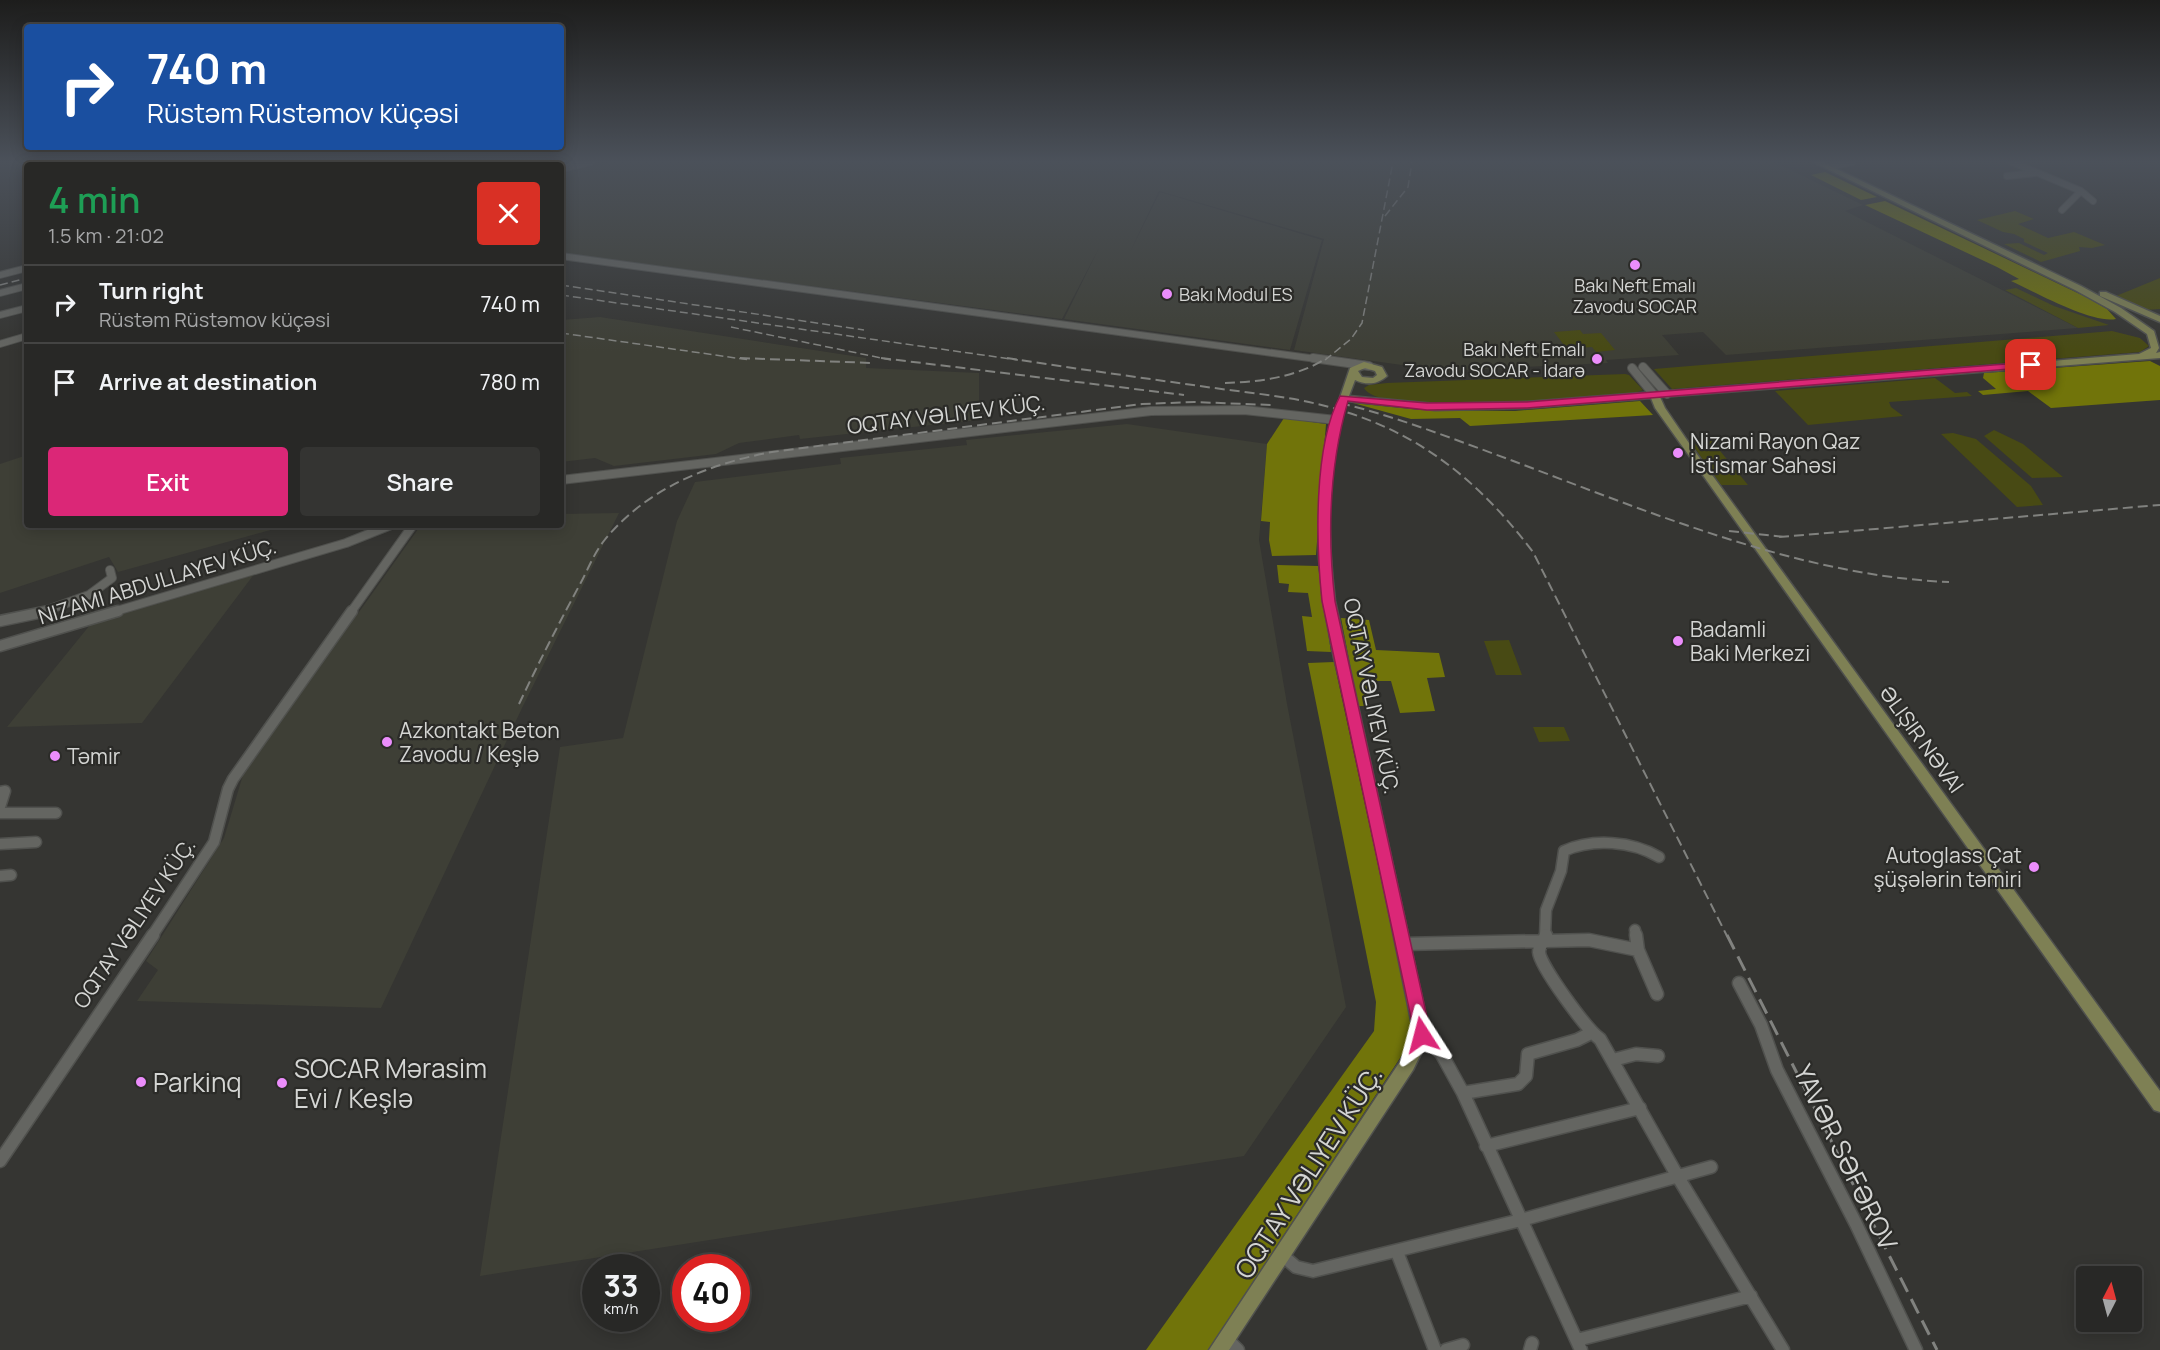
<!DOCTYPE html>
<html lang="en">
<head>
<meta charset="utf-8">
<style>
  :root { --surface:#282826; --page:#343432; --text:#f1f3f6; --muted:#a5a6a7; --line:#444443; --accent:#db2777 }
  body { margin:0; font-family:Manrope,sans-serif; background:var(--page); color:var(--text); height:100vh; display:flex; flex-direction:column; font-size:22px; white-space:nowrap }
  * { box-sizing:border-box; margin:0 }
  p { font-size:20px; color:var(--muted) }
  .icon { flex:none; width:33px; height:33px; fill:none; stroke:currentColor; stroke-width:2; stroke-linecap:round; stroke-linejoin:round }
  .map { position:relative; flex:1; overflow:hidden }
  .details { position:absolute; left:24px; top:162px; width:540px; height:366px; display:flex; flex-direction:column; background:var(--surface); border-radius:6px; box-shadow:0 3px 15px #0003,0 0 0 2px var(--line) }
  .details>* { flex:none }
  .guide { position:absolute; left:24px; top:24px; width:540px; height:126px; border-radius:6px; box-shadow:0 3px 15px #0003,0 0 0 2px var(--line); background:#1a4fa0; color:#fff; overflow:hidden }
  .needle { width:39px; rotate:6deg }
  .controls { position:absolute; left:2076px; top:1266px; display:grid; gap:12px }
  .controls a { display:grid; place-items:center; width:66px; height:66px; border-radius:6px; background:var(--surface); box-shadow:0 3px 15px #0003,0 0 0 2px var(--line); font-size:30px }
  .speed { position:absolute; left:582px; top:1254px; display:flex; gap:12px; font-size:30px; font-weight:700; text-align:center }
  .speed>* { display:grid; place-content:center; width:78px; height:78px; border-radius:50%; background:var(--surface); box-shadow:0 3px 15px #0003,0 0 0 2px var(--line); line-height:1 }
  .speed small { font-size:15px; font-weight:400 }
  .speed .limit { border:9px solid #d22; background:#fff; color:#111 }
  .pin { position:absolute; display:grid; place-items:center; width:51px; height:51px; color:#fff; margin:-26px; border-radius:12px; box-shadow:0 3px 9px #0006 }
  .me { position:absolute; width:66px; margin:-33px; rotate:351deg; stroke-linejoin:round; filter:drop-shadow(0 0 4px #0008) }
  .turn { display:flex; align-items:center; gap:21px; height:126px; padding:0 24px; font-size:27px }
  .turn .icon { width:78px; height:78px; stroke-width:2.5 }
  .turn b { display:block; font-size:42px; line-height:51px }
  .round { display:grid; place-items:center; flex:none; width:63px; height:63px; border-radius:6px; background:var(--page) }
  .head { display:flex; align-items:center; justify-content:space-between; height:102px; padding:0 24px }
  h1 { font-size:36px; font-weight:600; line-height:45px; color:#1e9e55 }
  .action { display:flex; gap:12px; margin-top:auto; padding:12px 24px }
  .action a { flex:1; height:69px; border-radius:6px; background:var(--accent); color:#fff; font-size:24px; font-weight:600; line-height:69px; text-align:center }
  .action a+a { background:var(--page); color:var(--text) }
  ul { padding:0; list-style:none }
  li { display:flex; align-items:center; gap:18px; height:78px; padding:0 24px; border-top:2px solid var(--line) }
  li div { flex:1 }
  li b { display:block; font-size:22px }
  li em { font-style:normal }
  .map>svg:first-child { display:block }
  .built { fill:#3e3f36 }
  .green { fill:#484a14 }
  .forest { fill:#71740a }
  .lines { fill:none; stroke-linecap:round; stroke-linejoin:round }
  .street-far3-casing { stroke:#50514e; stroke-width:8 }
  .street-far2-casing { stroke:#50514e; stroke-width:10 }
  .street-far1-casing { stroke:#50514e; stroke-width:13 }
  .street-casing { stroke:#50514e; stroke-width:15 }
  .secondary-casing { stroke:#50514e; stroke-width:3 }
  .street-far3 { stroke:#646561; stroke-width:6 }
  .street-far2 { stroke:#646561; stroke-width:8 }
  .street-far1 { stroke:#646561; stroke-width:10 }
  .street { stroke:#646561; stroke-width:12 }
  .secondary { fill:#7e8054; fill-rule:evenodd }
  .rail-far2 { stroke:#81827f; stroke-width:1.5; stroke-dasharray:8 4; stroke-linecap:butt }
  .rail-far1 { stroke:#81827f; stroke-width:2; stroke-dasharray:10 5; stroke-linecap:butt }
  .rail { stroke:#81827f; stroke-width:3; stroke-dasharray:16 8; stroke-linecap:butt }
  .route { fill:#db2777; stroke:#8e194d; stroke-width:1.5 }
  .poi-dot { fill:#eb8dfb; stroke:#2b2b28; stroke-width:2 }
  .labels { text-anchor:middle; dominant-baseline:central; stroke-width:4.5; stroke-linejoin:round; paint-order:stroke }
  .far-poi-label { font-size:18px; fill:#d4d5d3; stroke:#2b2b28 }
  .street-label { font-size:21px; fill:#d4d5d3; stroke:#2b2b28 }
  .poi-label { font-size:21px; fill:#d4d5d3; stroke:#2b2b28; text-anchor:start }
  .near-poi-label { font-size:26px; fill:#d4d5d3; stroke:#2b2b28; text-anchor:start }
  .near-street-label { font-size:26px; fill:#d4d5d3; stroke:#2b2b28 }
</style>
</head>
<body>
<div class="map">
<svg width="2160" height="1350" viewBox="0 0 2160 1350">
  <rect width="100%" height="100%" fill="#353532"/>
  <path class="built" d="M611,162h1163l89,43 -18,6 233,117 -352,27 -23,-23 -41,3 17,20 -73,5 2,3 -163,8 -151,-21 30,-111 -165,-48 -29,61 30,-60 162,48 -32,110 -226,-31 35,-71 -37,71 -501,-66v-79z
    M600,317l266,41v10l113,5v47l-179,19 -1,-4 -60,8 -23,11 -102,12 -19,-8 -34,4v-142z
    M1127,424l140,20 -8,96 28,164 59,303 -102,149 -764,120 80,-529 63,-9 54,-217 18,-39 146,-18 -1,-6 127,-13 -1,-5z
    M27,455v70h262l-171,47 -9,-15 -109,36v-129z
    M619,513l-97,195 -141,300 -244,-7 21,-31 -12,-9 78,-123 19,-63 178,-250h140v-11z
    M255,573l-113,150 -135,4 87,-107z"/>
  <path class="green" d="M2015,211l19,8 -16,5 30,14 26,-6 31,13 -13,3 -13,-1 1,4 -39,11 -37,-18 15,-1 25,12 4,-2 -24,-11v-3l-10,-5 -11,-2 -26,-12z
    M2160,278v31l-15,1 -29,-14z
    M2016,288l38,18 55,19 -31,3 -73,-38z
    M1580,330l3,4 18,-1 14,17 -19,2 -4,-5 -25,2 -13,-17z
    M2112,331l28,7 9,8 -9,6 -468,37 -18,-20z
    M1625,374l4,1 14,15c-16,7 -41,5 -59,7 -33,2 -205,19 -220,-9l5,-3 18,-2z
    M1935,378l20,15 12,-1 5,4 -83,6 2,5 12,9 -95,9 -33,-34z
    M1994,430l29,14 40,33 -31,1 -48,-42z
    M1953,433l23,6 55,47 12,19 -26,2 -76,-73z
    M1712,441l36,44h-27l-30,-42z
    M1509,640l13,35h-26l-12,-34z
    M1533,727h31l6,14 -31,1z"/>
  <path class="forest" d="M1825,172l52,25 -16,3 -50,-25z
    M1885,201l201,96 21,12 9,10c-24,5 -81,-27 -105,-38l8,-2 -22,-12 -132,-62z
    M2150,361l10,5v34l-109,8 -23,-17 -45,4 -5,-4 18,-2 -13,-11 1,-5z
    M1640,401l13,14 -183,11 -10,-8 -49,1 -58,-16 68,7 94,1z
    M1284,418l42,6 -10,131 -44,1 -3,-16 1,-18 -9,-1 6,-77z
    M1277,565l41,1 13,86 -24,-1 -5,-35 10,1 -4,-24 -20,-1 1,-8 -10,-1z
    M1341,618l28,2 7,30 63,3 6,24 -18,1 8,33 -35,2 -9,-32h-17l2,14 -10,2v9h-8z
    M1334,662l78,360 -6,27 -198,301h-62l228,-319 2,-29 -68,-339z"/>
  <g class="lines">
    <defs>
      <path id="street-far3" d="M2012,162l69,29 12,10
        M539,165l12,-3
        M1833,166l19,-4
        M561,169l30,-7
        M2007,176l28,-3
        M2062,210l19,-19
        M561,256l763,104
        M0,275l27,-7
        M0,293l27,-7
        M0,315l27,-7
        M0,344l27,-8"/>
      <path id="street-far2" d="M1313,358l56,8
        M1643,367l24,27
        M1632,368l22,27
        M561,480l590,-69 93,-1 92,10
        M42,612l47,-17 23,-17 -2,-8
        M113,612l233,-69 45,-18
        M351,612l62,-87"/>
      <path id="street-far1" d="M0,621l48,-10
        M0,646l118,-35
        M0,792l5,-1 -5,16
        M0,813h56
        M0,844l36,-2
        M0,876l11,-1
        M1635,930l1,6
        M152,936l62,-94 14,-53 5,-10 119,-168
        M1545,936l1,-26 15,-39 3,-20c29,-13 68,-10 95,6"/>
      <path id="street" d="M1546,935c-2,5 -7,11 -7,17 1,14 48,78 61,87l78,138 105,173
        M1636,935l2,15 19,44
        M1403,944l186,-4 49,10
        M1739,983l22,42 16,45 79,154 60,126
        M1422,1035l19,18 22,40 118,257
        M1613,1060l23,-6 22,2
        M1463,1093l55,-9 8,-8 2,-22 49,-14 14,-7
        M1486,1146l154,-38
        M0,1161l153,-226
        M1397,1252l38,98
        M1282,1255l14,12 17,4 208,-51 190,-53
        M1226,1338l12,12
        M1577,1340l174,-44
        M1446,1350l17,-5
        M1530,1350l2,-7"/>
      <path id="secondary" d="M1813,162h9l259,124 40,22 33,23 5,17 -3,5 4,-1v6l-500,39 5,11 26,38 469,645v21l-6,-2 -469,-660 -30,-42 -4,-10 -124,10 -92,2 -88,-9c-22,63 -20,134 -12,200l95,434 -17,35 -184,280h-20l192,-290 13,-25 -64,-314 -16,-63 -11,-57 -4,-43v-42l7,-77 24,-71 14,-6 18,5 5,9c-10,9 -21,9 -32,4l-6,16 86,8 92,-2 612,-48 12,-6 -4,-14 -32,-22 -40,-22zM1365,368l10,3 2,4 -4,3 -11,-1 -4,-6z
        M2100,292h6l54,24v6l-60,-26z"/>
    </defs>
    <use href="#street-far3" class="street-far3-casing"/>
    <use href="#street-far2" class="street-far2-casing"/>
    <use href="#street-far1" class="street-far1-casing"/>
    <use href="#street" class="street-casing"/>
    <use href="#secondary" class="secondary-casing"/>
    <use href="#street-far3" class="street-far3"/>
    <use href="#street-far2" class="street-far2"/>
    <use href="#street-far1" class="street-far1"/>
    <use href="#street" class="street"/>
    <use href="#secondary" class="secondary"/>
    <path class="rail-far2" d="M313,162l4,3
      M403,162h42
      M471,165l12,-3
      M1385,216l23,-29 4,-25
      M0,285l27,-7
      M561,285l303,45
      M561,295l457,65
      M731,327l160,33
      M561,333l189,27
      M1325,360l26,-21 11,-16 31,-161"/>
    <path class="rail-far1" d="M740,358l132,5
      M881,358l303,37
      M1007,358c64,10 129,19 193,28 33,5 67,8 99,14 103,20 172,70 234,152l194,384
      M1225,383c35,-1 72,-6 102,-25
      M1340,403c58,14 113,36 168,56 138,52 292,117 441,123
      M1729,531l56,6
      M1779,537l381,-32
      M519,704c19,-40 39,-79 60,-118 8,-14 14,-31 24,-44 42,-53 105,-78 169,-90l370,-48 52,-2 77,3"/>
    <path class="rail" d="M1727,935l210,415"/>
  </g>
  <linearGradient id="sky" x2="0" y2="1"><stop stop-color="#1d1d1c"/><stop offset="0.46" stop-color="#4b515a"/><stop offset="1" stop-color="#4b515a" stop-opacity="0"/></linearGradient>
  <rect width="2160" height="351" fill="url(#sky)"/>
  <path class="route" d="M2031,362l4,1v4l-508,41 -100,2 -79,-9c-19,66 -21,132 -13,200l96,434 -3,6 -6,2 -6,-2 -94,-440c-6,-57 -9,-154 18,-205l87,7 100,-1z"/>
  <g class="poi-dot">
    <circle cx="1635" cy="265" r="6"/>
    <circle cx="1167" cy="294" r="6"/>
    <circle cx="1597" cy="359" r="6"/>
    <circle cx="1678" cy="453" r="6"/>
    <circle cx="1678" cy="641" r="6"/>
    <circle cx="387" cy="742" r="6"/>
    <circle cx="55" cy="756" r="6"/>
    <circle cx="2034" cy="867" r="6"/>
    <circle cx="141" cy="1082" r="6"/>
    <circle cx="282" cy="1083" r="6"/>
  </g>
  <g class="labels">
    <g class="far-poi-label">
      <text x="1635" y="285">Bakı Neft Emalı<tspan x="1635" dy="21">Zavodu SOCAR</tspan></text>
      <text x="1179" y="294" text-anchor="start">Bakı Modul ES</text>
      <text x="1585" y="349" text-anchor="end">Bakı Neft Emalı<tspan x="1585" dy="21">Zavodu SOCAR - İdarə</tspan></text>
    </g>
    <g class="street-label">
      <text transform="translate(946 414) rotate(-7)">OQTAY VƏLIYEV KÜÇ.</text>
      <text transform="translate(157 581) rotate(-17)">NIZAMI ABDULLAYEV KÜÇ.</text>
      <text transform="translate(1372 696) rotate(78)">OQTAY VƏLIYEV KÜÇ.</text>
      <text transform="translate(1922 739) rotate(54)">ƏLIŞIR NƏVAI</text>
      <text transform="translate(134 923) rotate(-56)">OQTAY VƏLIYEV KÜÇ.</text>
    </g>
    <g class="poi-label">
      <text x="1690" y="441">Nizami Rayon Qaz<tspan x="1690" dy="24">İstismar Sahəsi</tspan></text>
      <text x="1690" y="629">Badamli<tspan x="1690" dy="24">Baki Merkezi</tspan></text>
      <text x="399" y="730">Azkontakt Beton<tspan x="399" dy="24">Zavodu / Keşlə</tspan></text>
      <text x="67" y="756">Təmir</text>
      <text x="2022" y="855" text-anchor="end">Autoglass Çat<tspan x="2022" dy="24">şüşələrin təmiri</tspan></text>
    </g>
    <g class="near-poi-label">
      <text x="294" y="1068">SOCAR Mərasim<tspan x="294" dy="30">Evi / Keşlə</tspan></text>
      <text x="153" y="1082">Parkinq</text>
    </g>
    <g class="near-street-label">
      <text transform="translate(1846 1157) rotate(64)">YAVƏR SƏFƏROV</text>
      <text transform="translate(1308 1172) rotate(-57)">OQTAY VƏLIYEV KÜÇ.</text>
    </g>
  </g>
</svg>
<div class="controls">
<a><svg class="needle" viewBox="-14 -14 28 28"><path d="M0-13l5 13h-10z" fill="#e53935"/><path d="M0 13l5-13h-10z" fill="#a5a6a7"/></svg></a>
</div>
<div class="speed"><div>33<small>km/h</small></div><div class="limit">40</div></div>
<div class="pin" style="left:2031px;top:365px;background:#d93025"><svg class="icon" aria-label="arrive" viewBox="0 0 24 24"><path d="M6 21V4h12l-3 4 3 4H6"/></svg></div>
<svg class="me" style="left:1422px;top:1035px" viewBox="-20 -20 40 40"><path d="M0-17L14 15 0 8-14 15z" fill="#db2777" stroke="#fff" stroke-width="4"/></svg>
<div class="guide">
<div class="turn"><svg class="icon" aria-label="right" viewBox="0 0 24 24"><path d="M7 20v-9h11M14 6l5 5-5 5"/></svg><div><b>740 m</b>Rüstəm Rüstəmov küçəsi</div></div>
</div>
<section class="details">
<div class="head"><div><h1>4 min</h1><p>1.5 km · 21:02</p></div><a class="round" style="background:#d93025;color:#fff"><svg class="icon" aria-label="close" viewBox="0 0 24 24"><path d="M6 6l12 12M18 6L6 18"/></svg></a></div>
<ul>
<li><svg class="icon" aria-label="right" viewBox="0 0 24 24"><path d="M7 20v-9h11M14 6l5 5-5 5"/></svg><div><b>Turn right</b><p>Rüstəm Rüstəmov küçəsi</p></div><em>740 m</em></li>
<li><svg class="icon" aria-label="arrive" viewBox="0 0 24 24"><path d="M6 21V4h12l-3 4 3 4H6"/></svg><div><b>Arrive at destination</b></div><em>780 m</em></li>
</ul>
<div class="action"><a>Exit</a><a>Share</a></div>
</section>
</div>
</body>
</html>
